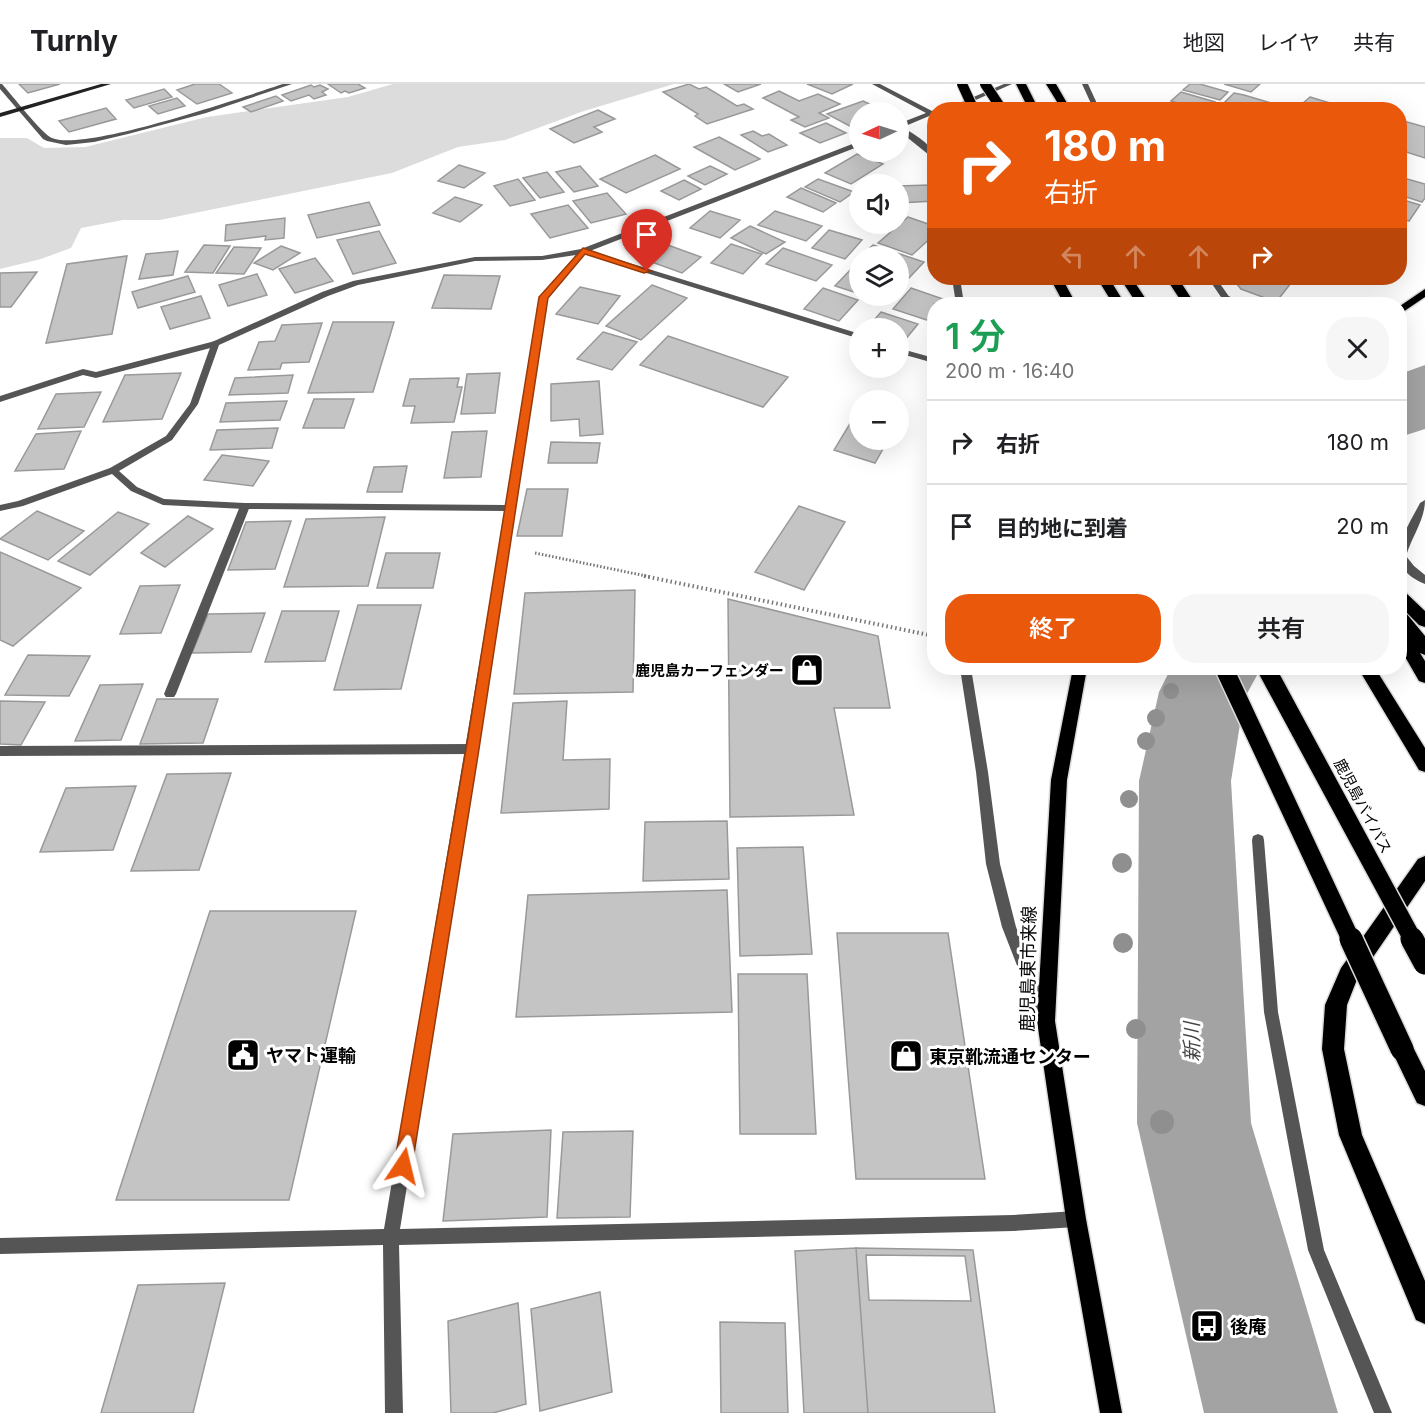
<!DOCTYPE html>
<html lang="ja">
<head>
<meta charset="utf-8">
<style>
  :root { --surface:#fff; --page:#f6f6f6; --text:#202124; --muted:#757577; --line:#e0e0e0; --accent:#ea580c }
  body { margin:0; font-family:Inter,"Noto Sans JP",sans-serif; background:var(--page); color:var(--text); height:100vh; display:flex; flex-direction:column; font-size:22px; white-space:nowrap }
  * { box-sizing:border-box; margin:0 }
  p { font-size:20px; color:var(--muted) }
  .icon { flex:none; width:33px; height:33px; fill:none; stroke:currentColor; stroke-width:2; stroke-linecap:round; stroke-linejoin:round }
  .map { position:relative; flex:1; overflow:hidden }
  .details { position:absolute; left:927px; top:213px; width:480px; height:378px; display:flex; flex-direction:column; background:var(--surface); border-radius:24px; box-shadow:0 6px 24px #0002 }
  .details>* { flex:none }
  .banner { position:absolute; left:927px; top:18px; width:480px; height:183px; border-radius:24px; box-shadow:0 6px 24px #0002; background:#ea580c; color:#fff; overflow:hidden }
  .needle { width:39px; rotate:266deg }
  .tools { position:absolute; left:849px; top:18px; display:grid; gap:12px }
  .tools a { display:grid; place-items:center; width:60px; height:60px; border-radius:50%; background:var(--surface); box-shadow:0 6px 24px #0002; font-size:30px }
  .pin { position:absolute; display:grid; place-items:center; width:51px; height:51px; color:#fff; margin:-62px -26px; border-radius:50% 50% 50% 0; rotate:-45deg; box-shadow:0 0 6px #0007 }
  .pin .icon { rotate:45deg }
  .me { position:absolute; width:66px; margin:-33px; rotate:10deg; stroke-linejoin:round; filter:drop-shadow(0 0 4px #0008) }
  .turn { display:flex; align-items:center; gap:21px; height:126px; padding:0 18px; font-size:27px }
  .turn .icon { width:78px; height:78px; stroke-width:2.5 }
  .turn b { display:block; font-size:42px; line-height:51px }
  .lanes { display:flex; align-items:center; height:57px; padding:0 18px; background:#0003; justify-content:center; gap:30px; direction:ltr }
  .lanes .off { opacity:.35 }
  .round { display:grid; place-items:center; flex:none; width:63px; height:63px; border-radius:24px; background:var(--page) }
  .overview { display:flex; align-items:center; justify-content:space-between; height:102px; padding:0 18px }
  h1 { font-size:36px; font-weight:600; line-height:45px; color:#1e9e55 }
  .button { display:flex; gap:12px; margin-top:auto; padding:12px 18px }
  .button a { flex:1; height:69px; border-radius:24px; background:var(--accent); color:#fff; font-size:24px; font-weight:600; line-height:69px; text-align:center }
  .button a+a { background:var(--page); color:var(--text) }
  ul { padding:0; list-style:none }
  li { display:flex; align-items:center; gap:18px; height:84px; padding:0 18px; border-top:2px solid var(--line) }
  li div { flex:1 }
  li b { display:block; font-size:22px }
  li em { font-style:normal }
  header { display:flex; align-items:center; gap:36px; box-sizing:border-box; height:84px; padding:0 30px; background:var(--surface); border-bottom:2px solid var(--line) }
  header strong { font-size:28px }
  nav { display:flex; gap:33px; margin-inline-start:auto; font-size:21px }
  .map>svg:first-child { display:block }
  .green { fill:#dcdcdc }
  .lines { fill:none; stroke-linecap:round; stroke-linejoin:round }
  .river { fill:#a3a3a3; fill-rule:evenodd }
  .building { fill:#c4c4c4; stroke:#999; stroke-width:1.5; fill-rule:evenodd }
  .primary-casing { stroke:#dbdbdb; stroke-width:3 }
  .highway-casing { stroke:#dbdbdb; stroke-width:3 }
  .path-far1 { stroke:#777; stroke-width:3; stroke-dasharray:1.5 2; stroke-linecap:butt }
  .path { stroke:#777; stroke-width:4; stroke-dasharray:1.5 3; stroke-linecap:butt }
  .lane { fill:#555; fill-rule:evenodd }
  .street { fill:#555; fill-rule:evenodd }
  .secondary { fill:#222; fill-rule:evenodd }
  .primary { fill:#000; fill-rule:evenodd }
  .highway { fill:#000; fill-rule:evenodd }
  .highway-bridge-far2-casing { stroke:#dbdbdb; stroke-width:12; stroke-linecap:butt }
  .highway-bridge-far1-casing { stroke:#dbdbdb; stroke-width:21; stroke-linecap:butt }
  .highway-bridge-casing { stroke:#dbdbdb; stroke-width:26; stroke-linecap:butt }
  .highway-bridge-far2 { stroke:#000; stroke-width:10 }
  .highway-bridge-far1 { stroke:#000; stroke-width:18 }
  .highway-bridge { stroke:#000; stroke-width:23 }
  .tree { fill:#8f8f8f }
  .route { fill:#ea580c; stroke:#983908; stroke-width:1.5 }
  .labels { text-anchor:middle; dominant-baseline:central; stroke-width:6; stroke-linejoin:round; paint-order:stroke }
  .poi-label { font-size:15px; font-weight:bold; fill:#000; stroke:#fff; text-anchor:end }
  .street-label { font-size:15px; fill:#000; stroke:#fff }
  .near-street-label { font-size:18px; fill:#000; stroke:#fff }
  .near-poi-label { font-size:18px; font-weight:bold; fill:#000; stroke:#fff; text-anchor:start }
  .near-water-label { font-size:20px; font-style:italic; fill:#444; stroke:#fff }
</style>
</head>
<body>
<header>
<strong>Turnly</strong>
<nav><a>地図</a><a>レイヤ</a><a>共有</a></nav>
</header>
<div class="map">
<svg width="1425" height="1329" viewBox="0 0 1425 1329">
  <rect width="100%" height="100%" fill="#fff"/>
  <path class="green" d="M393,0h281l-90,27 -79,29 -47,7 -66,26 -232,47h-37l-42,8 -10,20 -30,11 -41,10v-131h27l17,10 41,-1 122,-30 141,-20z"/>
  <g class="lines">
    <path class="river" d="M1425,281v64l-25,8v-63z
      M1171,584h90l-17,31 -13,82 20,342 87,290h-134l-67,-290 2,-342 20,-89z"/>
  </g>
  <path class="building" d="M19,0h41l-32,9z
    M195,0h24l13,9 -35,11 -20,-14z
    M328,0h30l7,4 -16,5 -4,-2 -4,2z
    M689,0l10,5 7,-2 31,19 7,-2 9,5 -46,15 -12,-8 3,-2 -35,-22z
    M724,0h37l-23,8z
    M807,0h46l-21,10z
    M1190,0h10l28,8 -8,8 -37,-10z
    M1224,0h36l-9,8z
    M311,1l3,2 6,-2 8,4 -6,3 4,3 -12,4 -5,-4 -18,6 -9,-6z
    M164,5l8,8 -38,11 -8,-8z
    M779,7l20,10 19,-7 22,10 -21,9 10,5 -24,9 -14,-7 8,-3 -36,-19z
    M1181,8l34,10 -7,8h-9l-28,-9z
    M1234,9l10,2 27,8 -6,7h-12l-28,-8z
    M276,12l7,5 -32,11 -8,-5z
    M1310,13l43,13h-58z
    M177,14l8,8 -27,8 -9,-8z
    M863,17l23,11h-26l-1,19 -32,-17z
    M106,24l10,11 -47,13 -10,-11z
    M598,26l17,9 -21,8 8,5 -28,11 -24,-14z
    M1400,36l25,7v31l-25,-8z
    M826,39l20,10 -26,10 -20,-10z
    M753,47l9,5 7,-2 18,11 -19,7 -27,-17z
    M719,53l41,22 -25,11 -41,-23z
    M857,70l26,10 -32,20 -26,-11z
    M655,71l25,14 -54,24 -26,-14z
    M459,81l26,8 -21,15 -26,-7z
    M580,82l18,20 -24,6 -18,-20z
    M710,82l17,8 -22,11 -17,-9z
    M547,88l17,20 -24,6 -17,-20z
    M518,95l17,21 -25,6 -16,-20z
    M818,95l36,13 -14,10 -35,-15z
    M1407,95l18,5v14l-3,4 -22,-7v-6z
    M684,96l17,9 -22,11 -18,-9z
    M930,101l4,16 -35,2 -1,-17z
    M801,104l35,15 -13,9 -36,-15z
    M607,109l19,21 -35,9 -18,-22z
    M455,113l27,8 -22,17 -27,-9z
    M1400,115l20,6 -11,16 -9,-3z
    M369,118l11,23 -63,13 -9,-23z
    M568,121l20,23 -38,10 -19,-24z
    M710,127l30,9 -20,18 -30,-10z
    M775,127l47,15 -16,15 -48,-16z
    M908,133l26,9v9l-22,20 -34,-12z
    M285,134l-1,20 -19,2 1,-4 -41,5 1,-16z
    M750,142l35,16 -19,12 -35,-16z
    M829,146l33,10 -17,19 -33,-11z
    M379,147l17,32 -43,11 -16,-34z
    M654,156l47,17 -19,16 -47,-17z
    M731,160l31,10 -19,20 -32,-11z
    M204,161l26,1 -17,27 -28,-1z
    M873,161l51,17 -15,16 -11,-3v-19h-37z
    M281,162l19,7 -27,17 -19,-7z
    M234,163l27,1 -17,26 -28,-1z
    M783,164l49,17 -16,16 -50,-17z
    M178,167l-5,24 -34,4 7,-25z
    M127,172l-15,78 -66,9 21,-79z
    M315,174l18,23 -38,12 -16,-24z
    M853,183l7,2v25l-25,-8z
    M37,188l-26,35h-11v-34z
    M257,190l10,21 -39,11 -9,-21z
    M444,191l56,1 -9,33 -59,-1z
    M188,192l7,16 -57,16 -6,-16z
    M1232,194h63l-19,24 -35,-13z
    M652,201l35,13 -46,42 -35,-14z
    M580,203l40,9 -22,28 -42,-10z
    M823,204l35,12 -19,21 -35,-12z
    M911,204l35,12 -3,4h-9v11l-4,6 -37,-12z
    M201,212l9,22 -40,11 -9,-22z
    M881,228l37,12 -18,22 -2,-18h-31z
    M333,238h61l-21,70 -65,1z
    M322,239l-13,39 -27,1 -2,6 -32,1 11,-28 16,-1 7,-16z
    M603,248l34,10 -25,28 -35,-11z
    M668,252l120,41 -25,30 -123,-42z
    M181,289l-19,46 -59,3 22,-47z
    M500,289l-5,40 -34,1 6,-40z
    M293,291l-5,18 -59,2 6,-17z
    M459,294l-2,9h5l-8,35 -43,1 4,-17h-12l7,-27z
    M599,297l4,53 -23,2 -1,-17 -28,2v-37z
    M101,308l-17,35 -46,2 18,-35z
    M314,315h40l-10,29h-41z
    M287,317l-7,19 -60,2 6,-19z
    M854,333l6,2v21h28l-13,23 -41,-13z
    M278,344l-6,20 -62,2 7,-20z
    M81,347l-17,38 -49,2 21,-37z
    M487,347l-6,46 -37,1 8,-46z
    M551,358l49,1 -3,20h-49z
    M222,371l47,6 -16,25 -49,-6z
    M407,382l-5,26h-35l7,-25z
    M527,405h41l-6,47h-45z
    M799,422l46,16 -41,68 -49,-18z
    M37,427l47,20 -36,29 -48,-21z
    M118,428l31,12 -59,51 -32,-14z
    M188,432l25,13 -48,38 -24,-14z
    M385,433l-17,69 -84,1 22,-68z
    M291,437l-16,48 -47,1 18,-48z
    M0,468l81,36 -68,58 -13,-6z
    M386,469h54l-7,35h-56z
    M180,501l-19,48 -41,1 20,-48z
    M635,506l-2,102 -119,2 11,-101z
    M728,515l150,37 12,72h-56l20,107 -124,2z
    M358,521h63l-20,84 -67,1z
    M282,527h57l-14,50 -60,1z
    M265,529l-14,39 -59,1 16,-39z
    M28,571l62,1 -21,40 -64,-1z
    M143,600l-22,56 -46,1 25,-56z
    M157,615h61l-15,44 -63,1z
    M0,617l45,1 -24,43 -21,-1z
    M567,617l-4,59 47,-1 -1,50 -108,4 12,-110z
    M231,689l-32,97 -68,1 36,-97z
    M136,702l-23,64 -73,2 26,-64z
    M727,737l2,58 -86,2 2,-59z
    M803,763l9,107 -72,2 -3,-108z
    M727,806l5,122 -216,5 12,-122z
    M210,827h146l-67,289h-173z
    M837,849h111l37,246h-129z
    M738,890h69l9,160h-76z
    M551,1046l-4,87 -104,4 10,-87z
    M633,1047l-3,86 -73,1 6,-86z
    M856,1164l117,2 22,163h-127zM866,1171l99,1 6,45 -102,-1z
    M856,1164l12,165h-64l-9,-162z
    M225,1199l-32,130h-92l37,-128z
    M600,1208l12,100 -72,19 -9,-102z
    M518,1219l8,101 -33,9h-42l-3,-92z
    M720,1238l65,1 3,90h-67z"/>
  <g class="lines">
    <defs>
      <path id="primary" d="M1425,205v8l-25,17v-8z
        M1073,584h14l-20,112 -12,241 31,198 36,194h-22l-34,-194 -29,-198 14,-241z"/>
      <path id="highway" d="M1016,0h10l13,26h-10z
        M1046,0h10l15,26h-9z
        M1050,194h12l14,26h-12z
        M1097,194h12l16,26h-12z
        M1120,194h12l17,26h-12z
        M1166,194h12l17,26h-12z
        M1400,507l6,2 19,18v16l-6,-2 -19,-19z
        M1400,527l6,2 19,23v19l-5,-2 5,8v22l-6,-2 -19,-33z
        M1358,584h17l50,80v24l-6,-2z
        M1425,772v25l-69,101 -9,23 -3,44 18,86 63,146v43l-9,-4 -77,-185 -17,-86 3,-44 16,-37 77,-109z
        M1402,954l8,3 15,30v35l-8,-3 -26,-54 3,-8z"/>
    </defs>
    <use href="#primary" class="primary-casing"/>
    <use href="#highway" class="highway-casing"/>
    <path class="path-far1" d="M535,469l116,24"/>
    <path class="path" d="M644,492l290,60"/>
    <path class="lane" d="M1223,212h6l12,8h-9l-9,-4z
      M215,257l3,1v4l-122,32 -13,-3 -83,27v-6l83,-27 13,3z
      M245,419l5,3 -74,188 -2,3h-8l-2,-3 76,-188z
      M472,660l4,1 2,4 -2,4 -4,1 -472,2v-10z"/>
    <path class="street" d="M0,0h2c9,10 41,51 50,54 33,14 191,-41 231,-54h9l-86,29 -78,21 -34,8 -28,3 -19,-4 -4,-2 -43,-50z
      M872,0h8l52,27 2,-1v4l-31,13c11,8 31,17 31,32l-36,-29v-6l28,-11z
      M1004,0h8l-59,26h-10z
      M1082,0h6l12,26h-6z
      M860,57v5l-270,105 270,83v5l-275,-85 -37,43 -70,452 -78,480 613,-14 63,-4 6,2 2,6 -2,6 -6,2 -63,4 -614,14 4,168h-18l-2,-168 -383,9v-16l384,-9 121,-718 -260,-2 -82,-4 -32,-14 -19,-17 -89,32 -23,5v-6l18,-4 92,-33 56,-32 24,-32 22,-62 110,-50 31,-11 122,-24 67,-1 39,-7zM576,171l-36,42 -34,208 -261,-2 -81,-4 -27,-12 -18,-16 53,-31 26,-36 21,-59 109,-49 30,-11 117,-24 67,-1z
      M952,194h8l4,26h-8z
      M1208,194h8l14,20 -1,2h-6z
      M898,264l36,10v5l-36,-10z
      M1425,416c0,20 -13,36 -19,56l8,10 11,9v9c-45,-18 -20,-52 -5,-81z
      M960,584h11l17,104 12,92 16,63 34,87 -2,5 -5,2 -5,-2 -36,-92 -16,-63 -10,-92z
      M1258,750l5,2 1,4 14,172 46,238 68,163h-18l-66,-163 -44,-238 -12,-172 1,-4z"/>
    <path class="secondary" d="M101,0h10l-111,33v-4z"/>
    <use href="#primary" class="primary"/>
    <use href="#highway" class="highway"/>
    <defs>
      <path id="highway-bridge-far2" d="M962,0l12,26
        M985,0l14,21"/>
      <path id="highway-bridge-far1" d="M1224,584l127,272
        M1266,584l147,272"/>
      <path id="highway-bridge" d="M1351,855l51,110
        M1412,855l13,24"/>
    </defs>
    <use href="#highway-bridge-far2" class="highway-bridge-far2-casing"/>
    <use href="#highway-bridge-far1" class="highway-bridge-far1-casing"/>
    <use href="#highway-bridge" class="highway-bridge-casing"/>
    <use href="#highway-bridge-far2" class="highway-bridge-far2"/>
    <use href="#highway-bridge-far1" class="highway-bridge-far1"/>
    <use href="#highway-bridge" class="highway-bridge"/>
  </g>
  <g class="tree">
    <circle cx="1171" cy="607" r="8"/>
    <circle cx="1156" cy="634" r="9"/>
    <circle cx="1146" cy="657" r="9"/>
    <circle cx="1129" cy="715" r="9"/>
    <circle cx="1122" cy="779" r="10"/>
    <circle cx="1123" cy="859" r="10"/>
    <circle cx="1136" cy="945" r="10"/>
    <circle cx="1162" cy="1038" r="12"/>
  </g>
  <path class="route" d="M583,164l68,23 -7,2 -59,-19 -37,44 -69,451 -67,417 -3,6 -6,3 -6,-3 -3,-6 72,-417 73,-452z"/>
  <defs>
    <symbol id="shop-square" viewBox="-11 -11 22 22"><rect x="-9" y="-9" width="18" height="18" rx="4" fill="#000" stroke="#fff"/><path d="M-5-2.5h2.3a2.7 3.5 0 0 1 5.4 0H5L5.5 6h-11ZM-1.5-2.5h3a1.5 2.3 0 0 0-3 0Z" fill="#fff"/></symbol>
    <symbol id="civic-square" viewBox="-11 -11 22 22"><rect x="-9" y="-9" width="18" height="18" rx="4" fill="#000" stroke="#fff"/><path d="M-.6-6.5H3V-4.5H.6V-3L4-1V1h2V6H-6V1h2V-1L-.6-3ZM-1.2 2.5V6h2.4V2.5Z" fill="#fff"/></symbol>
    <symbol id="bus-square" viewBox="-11 -11 22 22"><rect x="-9" y="-9" width="18" height="18" rx="4" fill="#000" stroke="#fff"/><path d="M-5-6H5V4H4V6H2V4H-2V6H-4V4H-5ZM-3.5-4V0h7V-4ZM-3.5 1.2v1.5H-2V1.2ZM2 1.2v1.5H3.5V1.2Z" fill="#fff"/></symbol>
  </defs>
  <g fill-rule="evenodd">
    <use href="#shop-square" x="788" y="567" width="38" height="38"/>
    <use href="#civic-square" x="224" y="952" width="38" height="38"/>
    <use href="#shop-square" x="887" y="953" width="38" height="38"/>
    <use href="#bus-square" x="1188" y="1223" width="38" height="38"/>
  </g>
  <g class="labels">
    <g class="poi-label">
      <text x="784" y="586">鹿児島カーフェンダー</text>
    </g>
    <g class="street-label">
      <text transform="translate(1363 722) rotate(62)">鹿児島バイパス</text>
    </g>
    <g class="near-street-label">
      <text transform="translate(1028 885) rotate(-89)">鹿児島東市来線</text>
    </g>
    <g class="near-poi-label">
      <text x="266" y="971">ヤマト運輸</text>
      <text x="929" y="972">東京靴流通センター</text>
      <text x="1230" y="1242">後庵</text>
    </g>
    <g class="near-water-label">
      <text transform="translate(1192 958) rotate(-91)">新川</text>
    </g>
  </g>
</svg>
<div class="tools">
<a><svg class="needle" viewBox="-14 -14 28 28"><path d="M0-13l5 13h-10z" fill="#e53935"/><path d="M0 13l5-13h-10z" fill="#757577"/></svg></a>
<a><svg class="icon" aria-label="sound" viewBox="0 0 24 24"><path d="M4 9h4l5-4v14l-5-4H4zM17 9q2 3 0 6"/></svg></a>
<a><svg class="icon" aria-label="layers" viewBox="0 0 24 24"><path d="M12 4l9 5-9 5-9-5zM3 14l9 5 9-5"/></svg></a>
<a>+</a>
<a>−</a>
</div>
<div class="pin" style="left:647px;top:187px;background:#d93025"><svg class="icon" aria-label="arrive" viewBox="0 0 24 24"><path d="M6 21V4h12l-3 4 3 4H6"/></svg></div>
<svg class="me" style="left:403px;top:1082px" viewBox="-20 -20 40 40"><path d="M0-17L14 15 0 8-14 15z" fill="#ea580c" stroke="#fff" stroke-width="4"/></svg>
<div class="banner">
<div class="turn"><svg class="icon" aria-label="right" viewBox="0 0 24 24"><path d="M7 20v-9h11M14 6l5 5-5 5"/></svg><div><b>180 m</b>右折</div></div>
<div class="lanes"><svg class="icon off" aria-label="left" viewBox="0 0 24 24"><path d="M17 20v-9H6M10 6l-5 5 5 5"/></svg><svg class="icon off" aria-label="ahead" viewBox="0 0 24 24"><path d="M12 20V5M6 11l6-6 6 6"/></svg><svg class="icon off" aria-label="ahead" viewBox="0 0 24 24"><path d="M12 20V5M6 11l6-6 6 6"/></svg><svg class="icon" aria-label="right" viewBox="0 0 24 24"><path d="M7 20v-9h11M14 6l5 5-5 5"/></svg></div>
</div>
<section class="details">
<div class="overview"><div><h1>1 分</h1><p>200 m · 16:40</p></div><a class="round"><svg class="icon" aria-label="close" viewBox="0 0 24 24"><path d="M6 6l12 12M18 6L6 18"/></svg></a></div>
<ul>
<li><svg class="icon" aria-label="right" viewBox="0 0 24 24"><path d="M7 20v-9h11M14 6l5 5-5 5"/></svg><div><b>右折</b></div><em>180 m</em></li>
<li><svg class="icon" aria-label="arrive" viewBox="0 0 24 24"><path d="M6 21V4h12l-3 4 3 4H6"/></svg><div><b>目的地に到着</b></div><em>20 m</em></li>
</ul>
<div class="button"><a>終了</a><a>共有</a></div>
</section>
</div>
</body>
</html>
